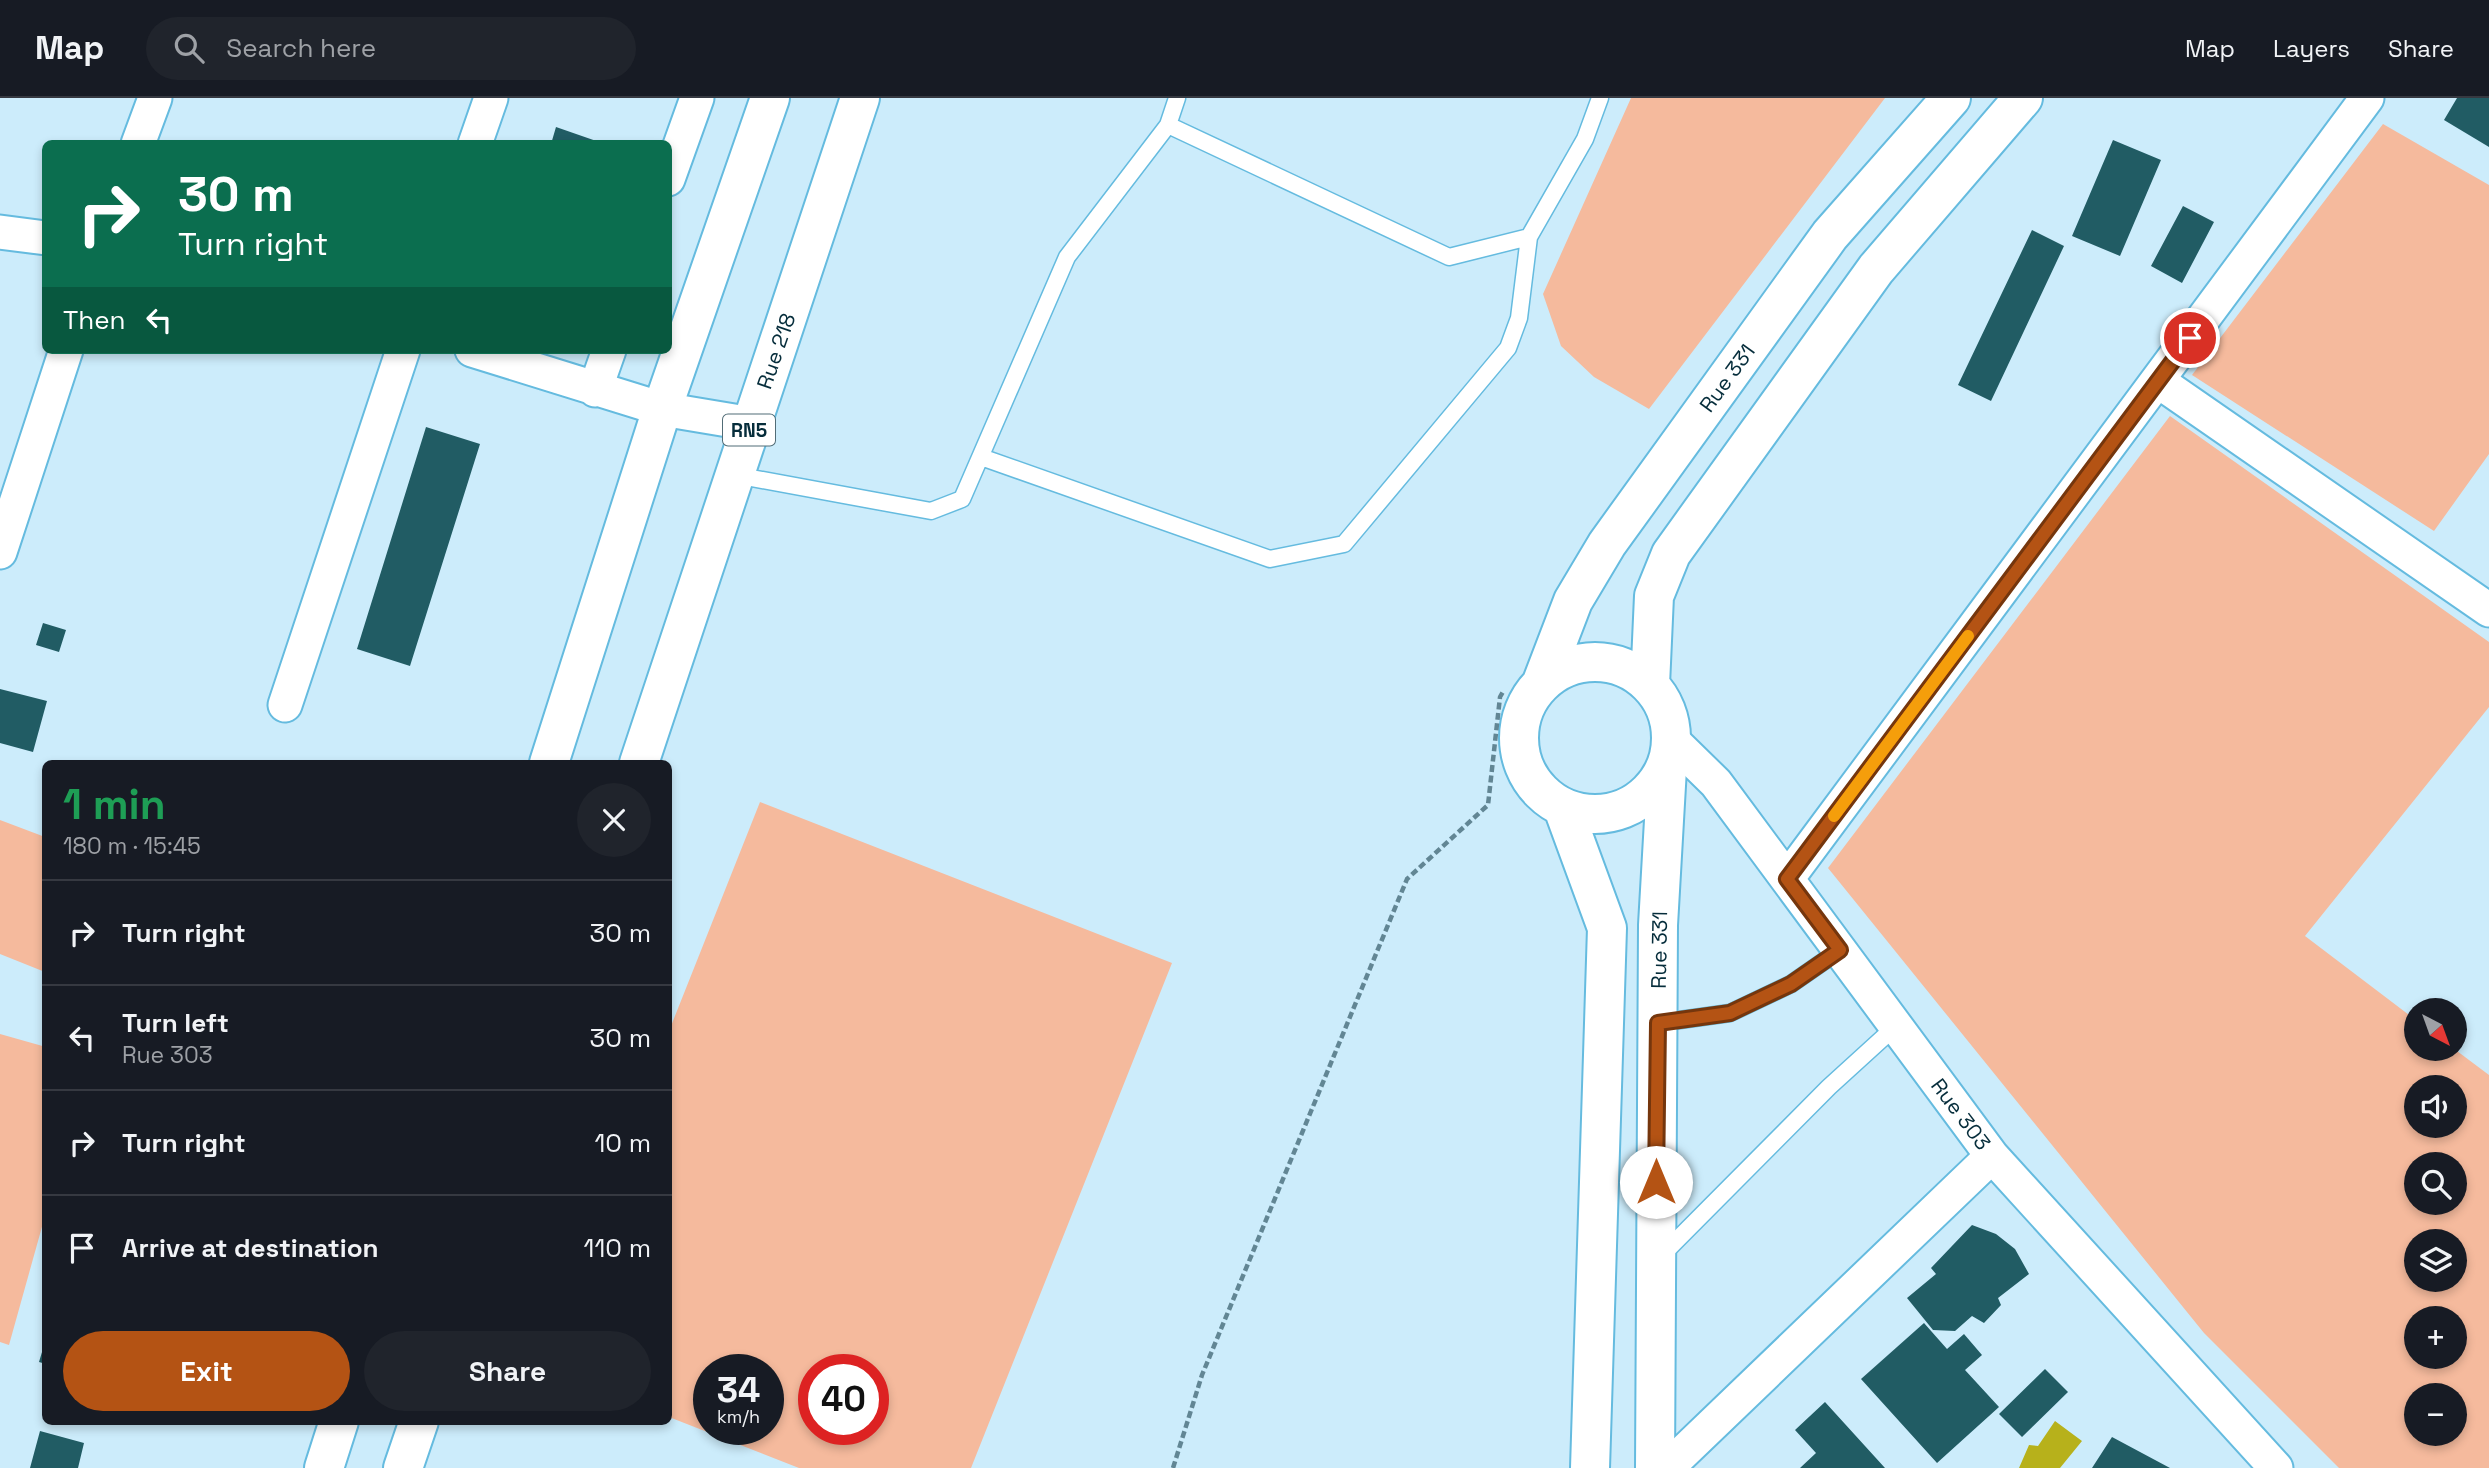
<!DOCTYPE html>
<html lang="en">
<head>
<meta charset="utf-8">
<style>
  :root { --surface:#171b24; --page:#20242c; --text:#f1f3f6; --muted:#9ea1a6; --line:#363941; --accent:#b45314 }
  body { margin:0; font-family:"Space Grotesk",sans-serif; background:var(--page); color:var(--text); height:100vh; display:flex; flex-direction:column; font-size:26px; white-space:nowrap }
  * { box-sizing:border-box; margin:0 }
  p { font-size:23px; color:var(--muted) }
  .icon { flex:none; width:38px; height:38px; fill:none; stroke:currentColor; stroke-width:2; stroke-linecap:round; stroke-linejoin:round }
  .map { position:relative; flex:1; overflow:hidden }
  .sheet { position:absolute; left:42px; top:662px; width:630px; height:665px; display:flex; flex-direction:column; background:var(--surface); border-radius:10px; box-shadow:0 4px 10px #0003 }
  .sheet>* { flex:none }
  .banner { position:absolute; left:42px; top:42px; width:630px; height:214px; border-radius:10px; box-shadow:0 4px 10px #0003; background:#0b6e4f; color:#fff; overflow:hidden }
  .needle { width:46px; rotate:139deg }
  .controls { position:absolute; left:2404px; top:900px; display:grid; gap:14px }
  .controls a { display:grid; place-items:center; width:63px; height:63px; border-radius:50%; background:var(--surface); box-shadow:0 4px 10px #0003; font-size:35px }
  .speed { position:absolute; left:693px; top:1256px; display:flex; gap:14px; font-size:35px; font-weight:700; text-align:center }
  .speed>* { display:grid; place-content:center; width:91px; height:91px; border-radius:50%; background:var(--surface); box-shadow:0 4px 10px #0003; line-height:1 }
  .speed small { font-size:18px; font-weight:400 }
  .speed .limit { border:10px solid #d22; background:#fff; color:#111 }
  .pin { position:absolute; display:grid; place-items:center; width:60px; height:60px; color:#fff; margin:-30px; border:4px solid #fff; border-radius:50%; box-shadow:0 2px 7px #0007 }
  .me { position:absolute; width:77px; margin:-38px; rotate:0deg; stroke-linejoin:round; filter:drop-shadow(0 0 5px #0008) }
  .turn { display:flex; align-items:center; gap:24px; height:147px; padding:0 21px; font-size:32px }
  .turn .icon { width:91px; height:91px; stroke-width:2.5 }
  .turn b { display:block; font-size:49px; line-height:60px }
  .then { display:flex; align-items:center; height:66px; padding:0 21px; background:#0003; gap:14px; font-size:26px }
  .round { display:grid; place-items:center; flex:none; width:74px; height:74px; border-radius:37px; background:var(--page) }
  .overview { display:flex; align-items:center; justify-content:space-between; height:119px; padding:0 21px }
  h1 { font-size:42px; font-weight:700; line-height:52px; color:#1e9e55 }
  .primary-button { display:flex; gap:14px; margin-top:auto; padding:14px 21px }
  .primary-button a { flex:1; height:80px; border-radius:42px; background:var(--accent); color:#fff; font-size:28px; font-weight:700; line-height:80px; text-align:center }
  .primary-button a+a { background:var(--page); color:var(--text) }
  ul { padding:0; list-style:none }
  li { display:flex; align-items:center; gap:21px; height:105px; padding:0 21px; border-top:2px solid var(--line) }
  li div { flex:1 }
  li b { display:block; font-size:26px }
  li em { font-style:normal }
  header { display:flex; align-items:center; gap:42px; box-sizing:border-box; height:98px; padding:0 35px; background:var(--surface); border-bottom:2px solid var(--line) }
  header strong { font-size:33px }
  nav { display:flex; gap:38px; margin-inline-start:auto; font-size:24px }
  .search { width:490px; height:63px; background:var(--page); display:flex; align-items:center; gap:18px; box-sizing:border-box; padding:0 24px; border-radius:38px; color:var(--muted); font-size:26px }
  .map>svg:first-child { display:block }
  .green { fill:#f5ba9d; fill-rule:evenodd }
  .water { fill:#b7b11b }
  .building { fill:#215c64 }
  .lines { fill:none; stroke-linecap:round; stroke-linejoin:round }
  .service-casing { stroke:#65bbdf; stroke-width:19 }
  .minor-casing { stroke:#65bbdf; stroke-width:37 }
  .tertiary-casing { stroke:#65bbdf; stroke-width:42 }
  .trunk-casing { stroke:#65bbdf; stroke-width:42 }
  .path { stroke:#628694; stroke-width:4.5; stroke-dasharray:7 3.5; stroke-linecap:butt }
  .service { stroke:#fff; stroke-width:16 }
  .minor { stroke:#fff; stroke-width:33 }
  .tertiary { stroke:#fff; stroke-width:38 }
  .trunk { stroke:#fff; stroke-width:38 }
  .route-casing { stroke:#75360d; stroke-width:18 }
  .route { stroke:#b45314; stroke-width:12 }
  .slow { stroke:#f59e0b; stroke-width:12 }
  .labels { text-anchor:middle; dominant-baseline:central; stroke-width:7; stroke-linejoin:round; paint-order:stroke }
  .shield { fill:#fff; stroke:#516c76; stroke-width:2 }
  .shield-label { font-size:19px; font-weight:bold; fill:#062d3b }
  .street-label { font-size:21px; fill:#062d3b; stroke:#fff }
</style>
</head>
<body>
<header>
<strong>Map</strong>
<div class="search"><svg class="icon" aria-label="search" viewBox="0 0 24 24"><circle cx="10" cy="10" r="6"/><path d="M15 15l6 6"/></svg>Search here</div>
<nav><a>Map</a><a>Layers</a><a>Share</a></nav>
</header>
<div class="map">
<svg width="2489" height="1370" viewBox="0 0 2489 1370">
  <rect width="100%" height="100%" fill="#ccecfb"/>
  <path class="green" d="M1631,0h254l-236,311 -55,-32 -33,-31 -18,-52z
    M2383,26l106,61v269l-55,77 -242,-156z
    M2170,318l319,226v65l-184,229 112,85v27h36l36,27v393h-150l-135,-135 -376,-465zM2417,989h38v38h-38zM2417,1066h38v38h-38zM2417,1143h38v38h-38zM2417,1220h38v38h-38zM2417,1297h38v38h-38z
    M760,704l412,161 -201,505h-172l-130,-51v-386zM709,1272h59v60h-59zM873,1272v60h-59v-60z
    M0,722l45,17v135l-45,-18z
    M0,936l46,13 -1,169 -36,129 -9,-3z"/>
  <path class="water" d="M2055,1323l27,20 -22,27h-41l10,-23 9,1z"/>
  <path class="building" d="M2457,0h32v49l-45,-27z
    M556,29l46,16v1h-51z
    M2113,42l48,20 -41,96 -48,-20z
    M2183,108l31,16 -32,61 -31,-17z
    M2032,132l32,16 -73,155 -33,-16z
    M426,329l54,17 -70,222 -53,-17z
    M43,525l23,7 -7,22 -23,-7z
    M0,591l47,12 -14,51 -33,-9z
    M1972,1127l24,9 19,15 14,25 -31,24 3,7 -17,18 -12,-7 -17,15 -22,-1 -26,-32 29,-24 -5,-6z
    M1924,1225l23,26 17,-15 18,21 -17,15 34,37 -62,56 -76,-84z
    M45,1244h1v22l-7,-2z
    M2045,1271l23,23 -46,45 -23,-23z
    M1825,1304l60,66h-85l16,-15 -21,-23z
    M40,1333l44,12 -6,25h-48z
    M2112,1339l58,31h-78z"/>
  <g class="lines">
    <defs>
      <path id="service" d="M1168,27l281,132 80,-20 56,-98 15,-41
        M981,359l289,102 74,-15 164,-196 11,-30 10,-81
        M735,377l196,36 31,-12 105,-242 101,-132 9,-27
        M1658,925l72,-10 61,-29 49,-34
        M1660,1159l169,-170 67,-61"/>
      <path id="minor" d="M138,46l17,-46
        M475,46l16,-46
        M668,81l29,-81
        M0,134l46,6
        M472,252l190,59 90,15
        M2158,283l331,229
        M595,292l14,-40
        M0,454l66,-202
        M285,607l118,-355
        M1671,641l45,44 276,373 284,312
        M1787,781l580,-781
        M1667,1370l325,-312"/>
      <path id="tertiary" d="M1519 640a76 76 0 1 1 152 0a76 76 0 1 1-152 0Z
        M1542,584l31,-81 34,-57 223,-309 121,-137
        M1650,587l4,-89 17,-42 205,-285 147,-171
        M1563,710l44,120 -17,540
        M1655,1370l3,-543 9,-157"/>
      <path id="trunk" d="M549,665l113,-354 108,-311
        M639,665l221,-665
        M324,1370l15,-47
        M403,1370l16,-47"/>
    </defs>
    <use href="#service" class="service-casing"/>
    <use href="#minor" class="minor-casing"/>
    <use href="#tertiary" class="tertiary-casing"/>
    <use href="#trunk" class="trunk-casing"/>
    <path class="path" d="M1173,1370l29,-93 205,-496 81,-74 12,-108 4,-7"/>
    <use href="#service" class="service"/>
    <use href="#minor" class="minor"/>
    <use href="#tertiary" class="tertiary"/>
    <use href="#trunk" class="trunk"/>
  </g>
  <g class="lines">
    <defs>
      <path id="route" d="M1656,1084l2,-159 72,-10 61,-29 49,-34 -53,-71 403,-541"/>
    </defs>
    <use href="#route" class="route-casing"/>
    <use href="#route" class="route"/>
    <path class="slow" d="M1834,718l134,-180"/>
  </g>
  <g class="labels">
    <rect class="shield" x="723" y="316.5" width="52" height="31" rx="5"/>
    <g class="shield-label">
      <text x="749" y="332">RN5</text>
    </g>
    <g class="street-label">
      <text transform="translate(776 253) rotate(-71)">Rue 218</text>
      <text transform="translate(1727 280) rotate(-54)">Rue 331</text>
      <text transform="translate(1659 852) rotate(-89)">Rue 331</text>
      <text transform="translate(1961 1016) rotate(53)">Rue 303</text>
    </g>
  </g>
</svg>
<div class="controls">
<a><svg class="needle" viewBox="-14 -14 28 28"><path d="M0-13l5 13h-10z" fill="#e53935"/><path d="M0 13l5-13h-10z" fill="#9ea1a6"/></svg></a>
<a><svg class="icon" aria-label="sound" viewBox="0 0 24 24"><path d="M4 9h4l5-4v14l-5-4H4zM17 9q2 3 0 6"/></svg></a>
<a><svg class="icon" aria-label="search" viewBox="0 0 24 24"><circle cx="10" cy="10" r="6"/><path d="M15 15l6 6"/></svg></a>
<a><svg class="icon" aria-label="layers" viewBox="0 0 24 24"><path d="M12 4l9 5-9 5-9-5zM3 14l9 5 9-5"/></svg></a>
<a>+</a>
<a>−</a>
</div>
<div class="speed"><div>34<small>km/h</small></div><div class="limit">40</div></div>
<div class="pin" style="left:2190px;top:240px;background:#d93025"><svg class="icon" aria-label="arrive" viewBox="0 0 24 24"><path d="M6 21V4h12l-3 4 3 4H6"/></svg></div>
<svg class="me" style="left:1656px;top:1084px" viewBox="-20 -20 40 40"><circle r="19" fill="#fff"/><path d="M0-13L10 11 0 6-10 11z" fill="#b45314"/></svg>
<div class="banner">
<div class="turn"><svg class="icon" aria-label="right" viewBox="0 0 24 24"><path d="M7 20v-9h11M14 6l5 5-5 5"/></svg><div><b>30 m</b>Turn right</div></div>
<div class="then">Then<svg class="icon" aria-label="left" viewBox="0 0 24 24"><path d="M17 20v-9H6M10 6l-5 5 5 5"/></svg></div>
</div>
<section class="sheet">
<div class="overview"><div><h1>1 min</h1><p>180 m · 15:45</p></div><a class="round"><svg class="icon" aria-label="close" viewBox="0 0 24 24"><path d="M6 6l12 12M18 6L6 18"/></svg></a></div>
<ul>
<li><svg class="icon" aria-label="right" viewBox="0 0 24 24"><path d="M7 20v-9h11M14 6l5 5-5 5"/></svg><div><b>Turn right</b></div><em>30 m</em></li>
<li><svg class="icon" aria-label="left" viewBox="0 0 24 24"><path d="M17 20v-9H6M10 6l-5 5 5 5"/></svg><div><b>Turn left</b><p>Rue 303</p></div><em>30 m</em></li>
<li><svg class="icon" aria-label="right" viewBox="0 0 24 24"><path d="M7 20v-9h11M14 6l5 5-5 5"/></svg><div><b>Turn right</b></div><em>10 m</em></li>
<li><svg class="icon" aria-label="arrive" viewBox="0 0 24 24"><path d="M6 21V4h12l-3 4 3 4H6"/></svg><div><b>Arrive at destination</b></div><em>110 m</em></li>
</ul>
<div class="primary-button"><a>Exit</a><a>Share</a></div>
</section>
</div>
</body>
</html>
